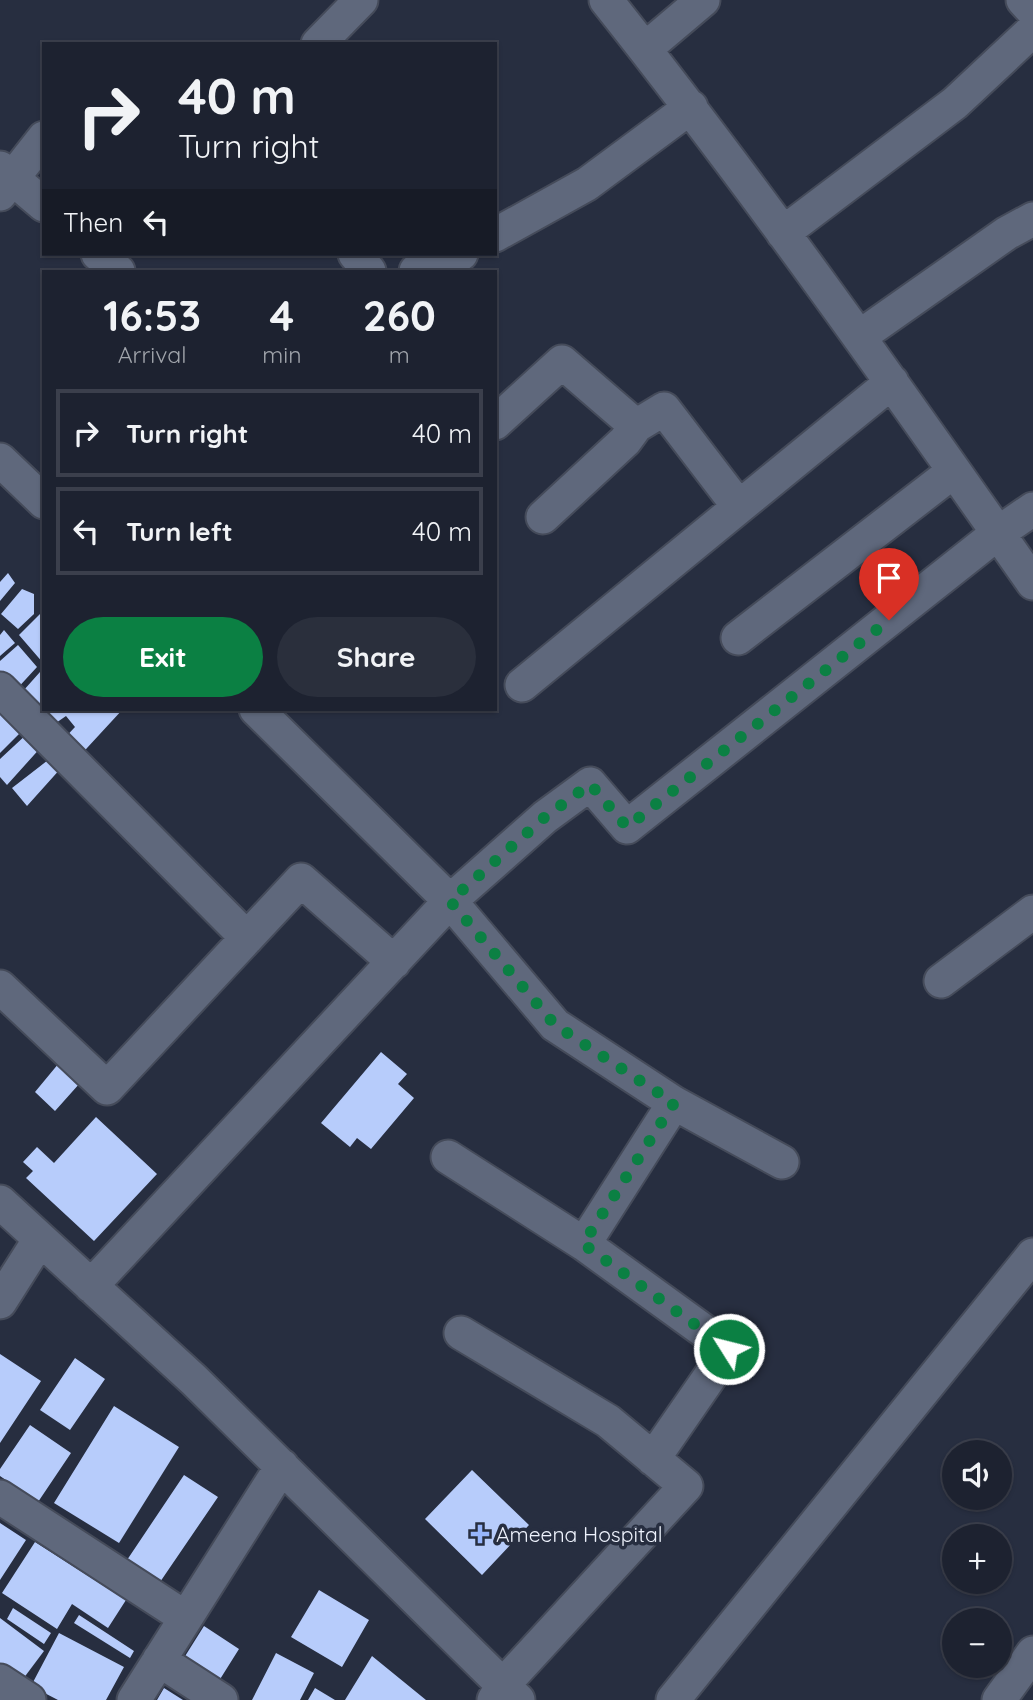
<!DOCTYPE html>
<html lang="en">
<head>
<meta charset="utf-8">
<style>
  :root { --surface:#1d2230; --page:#2a2f3c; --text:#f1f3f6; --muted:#a0a4ab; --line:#3b3f4c; --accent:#0b8043 }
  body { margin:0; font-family:Quicksand,sans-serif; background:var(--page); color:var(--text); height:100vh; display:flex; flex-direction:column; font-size:26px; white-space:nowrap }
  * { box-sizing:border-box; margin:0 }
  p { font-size:23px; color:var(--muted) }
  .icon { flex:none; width:38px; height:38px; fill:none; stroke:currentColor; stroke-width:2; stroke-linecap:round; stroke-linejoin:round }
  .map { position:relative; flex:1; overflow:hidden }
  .drawer { position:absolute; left:42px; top:270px; width:455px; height:441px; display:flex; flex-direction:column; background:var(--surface); border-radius:0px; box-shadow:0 2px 5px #0004,0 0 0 2px var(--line) }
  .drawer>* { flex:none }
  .banner { position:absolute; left:42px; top:42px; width:455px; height:214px; border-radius:0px; box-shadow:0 2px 5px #0004,0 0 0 2px var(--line); background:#1d2230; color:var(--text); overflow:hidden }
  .controls { position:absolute; left:942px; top:1440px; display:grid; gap:14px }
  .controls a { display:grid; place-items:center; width:70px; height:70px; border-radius:50%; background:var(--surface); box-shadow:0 2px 5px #0004,0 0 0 2px var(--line); font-size:35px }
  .pin { position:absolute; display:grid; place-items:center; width:60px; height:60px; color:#fff; margin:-72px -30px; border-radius:50% 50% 50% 0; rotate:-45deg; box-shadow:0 0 7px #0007 }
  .pin .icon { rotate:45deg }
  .me { position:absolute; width:77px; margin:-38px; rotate:306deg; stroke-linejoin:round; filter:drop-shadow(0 0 5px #0008) }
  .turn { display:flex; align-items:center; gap:24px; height:147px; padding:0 21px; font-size:32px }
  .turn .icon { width:91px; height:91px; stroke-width:2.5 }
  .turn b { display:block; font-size:49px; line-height:60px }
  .then { display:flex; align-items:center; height:66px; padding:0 21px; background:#0003; gap:14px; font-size:26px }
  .eta { display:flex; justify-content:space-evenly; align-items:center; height:119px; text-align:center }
  .eta b { font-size:42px; font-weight:700; line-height:49px }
  .action { display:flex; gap:14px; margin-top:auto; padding:14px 21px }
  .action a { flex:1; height:80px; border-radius:42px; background:var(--accent); color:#fff; font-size:28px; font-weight:700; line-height:80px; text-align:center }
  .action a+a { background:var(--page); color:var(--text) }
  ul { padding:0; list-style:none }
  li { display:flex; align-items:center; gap:21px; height:88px; margin:0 14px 10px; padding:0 7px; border:4px solid var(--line); border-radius:0px }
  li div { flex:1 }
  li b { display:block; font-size:26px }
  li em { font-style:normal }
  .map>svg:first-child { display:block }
  .building { fill:#b7ccfb }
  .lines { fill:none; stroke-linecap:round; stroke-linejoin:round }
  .minor-casing { stroke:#454b5a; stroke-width:37 }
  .minor { stroke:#5f687c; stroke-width:33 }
  .route { stroke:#0b8043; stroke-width:12; stroke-dasharray:0 21.6 }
  .poi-dot { fill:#97b6fd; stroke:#272e40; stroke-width:2.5 }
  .labels { text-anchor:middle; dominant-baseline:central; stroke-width:7; stroke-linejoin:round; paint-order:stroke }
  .poi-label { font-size:21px; fill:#eff3fd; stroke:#272e40; text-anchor:start }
</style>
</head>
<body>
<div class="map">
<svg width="1033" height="1700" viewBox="0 0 1033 1700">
  <rect width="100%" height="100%" fill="#272e40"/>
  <path class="building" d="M8,573l7,10 -15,18v-19z
    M22,589l12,5v20l-16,15 -17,-15z
    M41,613l3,3v48l-25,-29z
    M4,630l11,13 -15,13v-21z
    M18,645l19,22 -23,25 -14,-12v-19z
    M40,672l4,2v35h79l-48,52 -15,-18 15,-16 -9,-11 -13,9 -38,-25z
    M5,708l19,21 -24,24v-39z
    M28,733l15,12 -36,40 -7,-8v-18z
    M52,757l10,10 -35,39 -15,-18z
    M381,1052l26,22 -9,10 16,14 -43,51 -14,-11 -7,9 -29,-24z
    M59,1063l21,20 -25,28 -20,-19z
    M96,1117l61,57 -63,67 -68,-63 7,-7 -10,-9 14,-15 17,16z
    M0,1354l41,27 -41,62z
    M75,1358l30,21 -35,51 -30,-20z
    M114,1406l65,41 -60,96 -65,-40z
    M30,1425l41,28 -33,49 -38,-26v-7z
    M472,1470l57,55 -47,50 -57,-56z
    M184,1475l34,22 -60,88 -33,-22z
    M0,1523l26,17 -26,40z
    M35,1542l91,58 -18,28 -36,-24 -15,25 -55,-36z
    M319,1590l50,30 -27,47 -51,-30z
    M13,1608l38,25 -7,11 -37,-25z
    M79,1615l55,36 -4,7 -56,-35z
    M0,1618l44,33 -24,32 -20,-15z
    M204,1626l35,23 -22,35 -35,-23z
    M59,1633l65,34 -18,33h-48l-27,-14z
    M276,1653l38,20 -14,27h-48z
    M372,1656l54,44h-81z
    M164,1688l19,12h-26z
    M315,1688l20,12h-27z"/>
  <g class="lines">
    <defs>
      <path id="minor" d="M606,0c150,189 289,386 427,583
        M1023,0l10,11
        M318,44l43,-44
        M645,49l58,-49
        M0,168l44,37
        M0,194l44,-56
        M783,233l172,-130 78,-73
        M495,235l92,-51 104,-77
        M98,254l20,17
        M355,254l14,17
        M416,271l31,-9 14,-8
        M859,337l148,-104 26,-14
        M495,423l67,-61 74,64 -11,15 -82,76
        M0,460l44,42
        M739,507l153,-125
        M738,638l216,-167
        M522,685l217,-178 -75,-98 -28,17
        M0,689l247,249
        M256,709l194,192 105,124 119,78 108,59
        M941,981l92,-69
        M0,987l107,101 194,-208 93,82
        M448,1157l136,87 145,105 -76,110
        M0,1202l194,178 324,320
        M584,1244l90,-141
        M91,1286l359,-385 95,-84 45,-33 37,43 371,-294 35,-24
        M0,1302l40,-63
        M461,1333l147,88 78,65 -183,199 -9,15
        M0,1497l186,121
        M159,1660l62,40
        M0,1681l29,19
        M134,1700l148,-234
        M673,1700l360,-445
        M999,1700l34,-47"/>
    </defs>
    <use href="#minor" class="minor-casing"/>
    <use href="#minor" class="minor"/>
  </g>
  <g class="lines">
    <path class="route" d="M729,1349l-146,-105 91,-141 -119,-78 -105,-124 95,-84 45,-33 37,43 262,-207"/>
  </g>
  <path class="poi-dot" d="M476.5 1523.5h7v7h7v7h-7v7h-7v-7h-7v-7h7z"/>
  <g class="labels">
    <g class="poi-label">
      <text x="496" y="1534">Ameena Hospital</text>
    </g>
  </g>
</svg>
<div class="controls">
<a><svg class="icon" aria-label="sound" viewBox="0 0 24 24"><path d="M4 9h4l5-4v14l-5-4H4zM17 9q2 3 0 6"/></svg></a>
<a>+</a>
<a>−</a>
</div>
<div class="pin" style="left:889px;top:620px;background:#d93025"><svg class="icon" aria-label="arrive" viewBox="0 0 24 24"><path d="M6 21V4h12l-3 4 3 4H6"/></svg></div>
<svg class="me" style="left:729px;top:1349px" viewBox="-20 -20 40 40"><circle r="17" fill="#0b8043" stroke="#fff" stroke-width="3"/><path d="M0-11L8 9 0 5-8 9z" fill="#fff"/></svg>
<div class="banner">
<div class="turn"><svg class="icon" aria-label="right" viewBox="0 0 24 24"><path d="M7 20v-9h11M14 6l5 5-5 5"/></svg><div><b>40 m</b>Turn right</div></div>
<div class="then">Then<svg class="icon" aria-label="left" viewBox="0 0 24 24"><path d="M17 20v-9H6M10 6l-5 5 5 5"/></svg></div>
</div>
<section class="drawer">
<div class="eta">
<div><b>16:53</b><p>Arrival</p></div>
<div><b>4</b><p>min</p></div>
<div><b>260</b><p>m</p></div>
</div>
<ul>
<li><svg class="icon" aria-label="right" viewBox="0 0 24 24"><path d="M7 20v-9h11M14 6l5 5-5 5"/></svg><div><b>Turn right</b></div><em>40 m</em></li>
<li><svg class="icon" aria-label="left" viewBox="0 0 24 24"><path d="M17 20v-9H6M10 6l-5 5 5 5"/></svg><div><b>Turn left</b></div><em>40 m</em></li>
</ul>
<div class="action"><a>Exit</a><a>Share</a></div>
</section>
</div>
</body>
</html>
